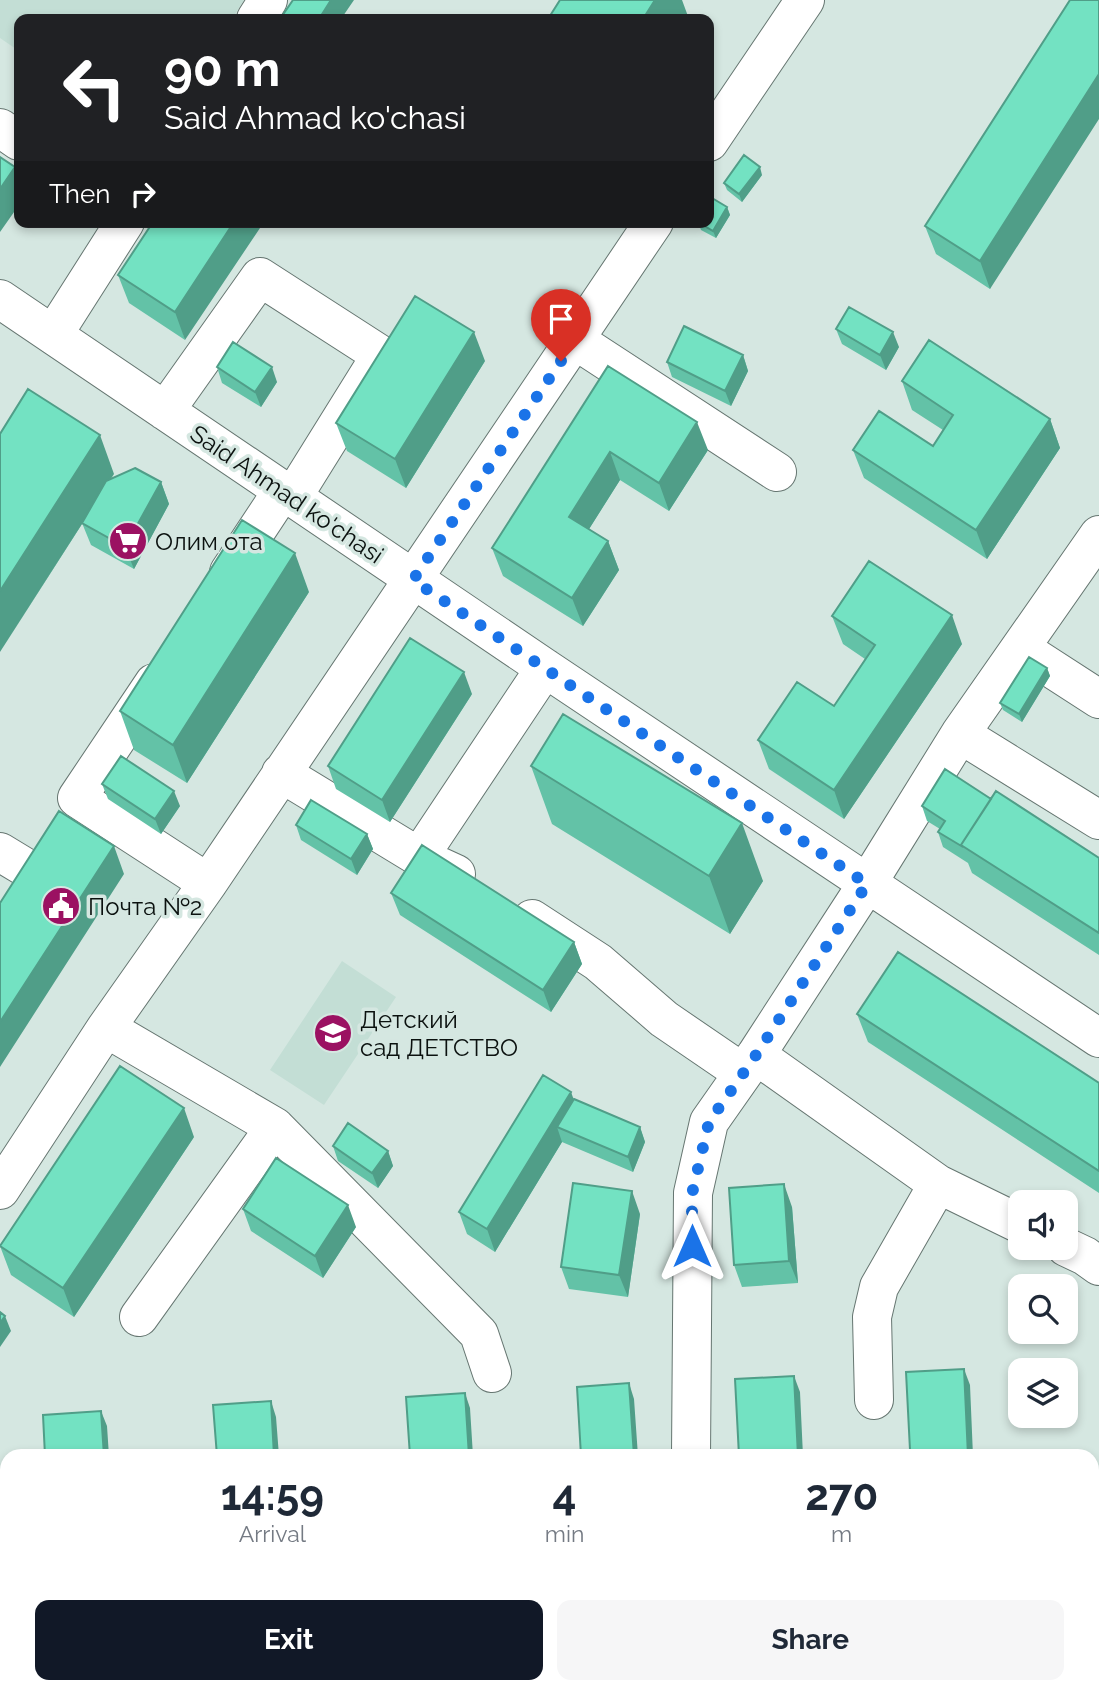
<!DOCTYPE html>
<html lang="en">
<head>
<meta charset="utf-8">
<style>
  :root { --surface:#fff; --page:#f6f6f7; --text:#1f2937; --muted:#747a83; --accent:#111827 }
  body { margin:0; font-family:Raleway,sans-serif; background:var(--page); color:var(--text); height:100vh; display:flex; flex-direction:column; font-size:26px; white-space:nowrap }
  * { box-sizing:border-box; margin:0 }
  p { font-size:23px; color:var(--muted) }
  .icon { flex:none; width:38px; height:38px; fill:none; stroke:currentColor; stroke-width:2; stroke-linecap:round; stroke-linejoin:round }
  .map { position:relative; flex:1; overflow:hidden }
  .side { position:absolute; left:0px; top:1449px; width:1099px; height:245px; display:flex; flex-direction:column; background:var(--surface); border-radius:21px 21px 0 0; box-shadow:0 4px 10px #0003 }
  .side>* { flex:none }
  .top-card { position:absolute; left:14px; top:14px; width:700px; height:214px; border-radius:14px; box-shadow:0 4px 10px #0003; background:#202124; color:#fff; overflow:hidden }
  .controls { position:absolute; left:1008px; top:1190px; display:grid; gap:14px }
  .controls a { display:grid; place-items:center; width:70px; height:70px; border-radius:14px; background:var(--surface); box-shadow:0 4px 10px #0003; font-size:35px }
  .pin { position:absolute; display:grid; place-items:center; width:60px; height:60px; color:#fff; margin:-72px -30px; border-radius:50% 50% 50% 0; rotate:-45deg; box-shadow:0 0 7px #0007 }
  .pin .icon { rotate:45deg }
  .me { position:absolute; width:77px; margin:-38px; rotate:0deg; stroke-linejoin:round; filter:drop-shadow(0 0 5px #0008) }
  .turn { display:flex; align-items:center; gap:24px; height:147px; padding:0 35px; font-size:32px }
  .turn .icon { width:91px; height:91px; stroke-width:2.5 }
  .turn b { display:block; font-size:49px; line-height:60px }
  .then { display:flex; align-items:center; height:66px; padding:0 35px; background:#0003; gap:14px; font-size:26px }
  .eta { display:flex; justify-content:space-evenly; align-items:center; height:119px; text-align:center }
  .eta b { font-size:42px; font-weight:700; line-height:49px }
  .button { display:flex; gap:14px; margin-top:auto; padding:14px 35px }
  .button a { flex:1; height:80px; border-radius:14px; background:var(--accent); color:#fff; font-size:28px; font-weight:700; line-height:80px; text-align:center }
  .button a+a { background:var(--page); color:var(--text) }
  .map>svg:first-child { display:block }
  .built { fill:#c3ded5 }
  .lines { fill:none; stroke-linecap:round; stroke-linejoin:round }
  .minor-casing { stroke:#667671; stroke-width:40 }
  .minor { stroke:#fff; stroke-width:38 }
  .wall { fill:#63c2a7 }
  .shaded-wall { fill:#509e88 }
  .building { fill:#73e2c2; stroke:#509e88; stroke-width:2 }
  .route { stroke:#1a73e8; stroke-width:12; stroke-dasharray:0 21.6 }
  .labels { text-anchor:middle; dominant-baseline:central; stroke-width:7; stroke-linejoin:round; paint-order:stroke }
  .street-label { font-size:24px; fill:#0b110f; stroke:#d5e7e1 }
  .poi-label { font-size:24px; fill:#0b110f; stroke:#d5e7e1; text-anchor:start }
</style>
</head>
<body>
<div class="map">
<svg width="1099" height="1694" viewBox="0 0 1099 1694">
  <rect width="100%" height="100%" fill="#d5e7e1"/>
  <path class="built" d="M0,0h244l-12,19h-213v32l-19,-13z
    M342,961l54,36 -72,108 -54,-35z"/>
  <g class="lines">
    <defs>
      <path id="minor" d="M256,19l12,-19
        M0,128l19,13
        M709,142l96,-142
        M0,299l545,369 554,370
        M53,335l72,-113
        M575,340l202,132
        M165,411l95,-134 121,78 -89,143
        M229,572l54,-82
        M1020,648l79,51
        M154,683l-77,115 131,85
        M960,734l139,86
        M281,773l138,84
        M0,852l28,17
        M456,874l-37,-17 126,-189
        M532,919l66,43 66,57 79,54
        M106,1028l169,99 204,207 13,39
        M756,1055l182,129 82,40
        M0,1190l106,-162 102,-145 446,-661
        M1066,1247l19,9 14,10
        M139,1317l136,-190
        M874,1400l-2,-83 7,-30 59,-103
        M691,1456l2,-263 16,-71 47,-67 111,-171 93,-150 139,-199
        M1092,1558h7
        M0,1614h7
        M657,1687l1,7
        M702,1687l1,7"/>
    </defs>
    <use href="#minor" class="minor-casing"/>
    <use href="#minor" class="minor"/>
  </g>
  <path class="wall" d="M1070,0l-80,289 -54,-35 -11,-28z
    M762,175l-20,27 -15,-12 -3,-7z
    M727,207l3,8 -14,23 -15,-8 -3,-8z
    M153,222l32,118 -56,-37 -11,-28z
    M836,329l63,18 -13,23 -44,-26z
    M743,355l5,16 -17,35 -59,-29 -5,-15z
    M485,361l-79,127 -59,-37 -11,-28z
    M608,366l100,84 -39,61 -49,-31 -31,49 19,12 11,29 -36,56 -80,-50 -11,-28z
    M217,367l60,15 -16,25 -39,-24z
    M902,381l148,38 10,29 -73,111 -123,-81 -11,-28 80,-4 10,-16 -31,-20z
    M114,474l-3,5 50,3 8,22 -35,65 -43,-24 -9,-22 -82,129z
    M309,592l-122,191 -53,-33 -14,-39z
    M832,616l130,28 -118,175 -75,-50 -11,-29 76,-34 31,-47 -22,-15z
    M1047,668l3,8 -28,46 -19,-12 -3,-7z
    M472,694l-82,128 -54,-33 -8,-23z
    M531,766l232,115 -33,53 -178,-110z
    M102,784l78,22 -19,28 -53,-35z
    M991,799l108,59v97l-127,-82 -4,-10 -25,-16 -5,-15 2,-3 -13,-8 -5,-15z
    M296,825l71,9 6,15 -16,26 -56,-35z
    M391,893l183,49 8,22 -31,48 -151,-97z
    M857,1014l242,69v110l-231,-151z
    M574,1099l66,28 5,15 -12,30 -71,-30 -67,110 -28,-18 -8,-22z
    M194,1137l-120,180 -63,-42 -11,-29z
    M333,1146l55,5 5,15 -15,22 -40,-27z
    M792,1207l6,76 -56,4 -8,-22z
    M243,1209l113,18 -33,51 -72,-47z
    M640,1214l-12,83 -59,-8 -8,-22z"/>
  <path class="shaded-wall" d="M331,0h23l-13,19h-22z
    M655,0h27l7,19h-46z
    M1099,74v45l-109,170 -10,-28z
    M15,167l4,12v26l-19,27v-43z
    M760,167l2,8 -20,27 -3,-8z
    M727,207l3,8 -14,23 -3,-7z
    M234,222h30l-79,118 -10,-28z
    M474,332l11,29 -79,127 -11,-29z
    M893,332l6,15 -13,23 -6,-15z
    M743,355l5,16 -17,35 -6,-15z
    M272,367l5,15 -16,25 -6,-15z
    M1050,419l10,29 -73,111 -11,-29z
    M697,422l11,28 -39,61 -10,-28z
    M100,435l14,39 -114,178v-61z
    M610,452l10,28 -41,65 -10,-28z
    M161,482l8,22 -35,65 -9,-22z
    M608,541l11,29 -36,56 -11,-28z
    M295,553l14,39 -122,191 -14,-38z
    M952,615l10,29 -118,175 -10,-29z
    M1047,668l3,8 -28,46 -3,-8z
    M464,672l8,22 -82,128 -8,-22z
    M174,791l6,15 -19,28 -6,-15z
    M742,823l21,58 -33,53 -21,-58z
    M367,834l6,15 -16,26 -6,-16z
    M114,846l10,28 -124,193v-45z
    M574,942l8,22 -31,48 -8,-22z
    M571,1092l8,22 -22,13 5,15 -67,110 -8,-23z
    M184,1108l10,29 -120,180 -11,-29z
    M640,1127l5,15 -12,30 -5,-15z
    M388,1151l5,15 -15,22 -6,-15z
    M784,1184l8,23 6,76 -9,-22z
    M632,1191l8,23 -12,83 -9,-22z
    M348,1205l8,22 -33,51 -8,-22z
    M5,1316l6,15 -11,16v-24z
    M964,1369l6,16 3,71h-5z
    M794,1376l6,16 3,64h-5z
    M629,1383l5,16 4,57h-4z
    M465,1393l5,15 3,48h-4z
    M271,1401l5,16 3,39h-5z
    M101,1411l6,15 2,30h-5z
    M429,1687h3l2,7h-4z
    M633,1687h5l3,7h-8z"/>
  <path class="building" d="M293,0h38l-12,19h-39z
    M560,0h95l-12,19h-95z
    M1070,0h29v74l-119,187 -55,-35z
    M744,155l16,12 -21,27 -15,-11z
    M0,157l15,10 -15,22z
    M712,198l15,9 -14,24 -15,-9h11v-18z
    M153,222h81l-59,90 -57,-37z
    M415,296l59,36 -79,127 -59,-36z
    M849,307l44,25 -13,23 -44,-26z
    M684,326l59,29 -18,36 -58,-29z
    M929,340l121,79 -74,111 -123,-80 26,-39 54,35 20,-31 -51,-34z
    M233,342l39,25 -17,25 -38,-25z
    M608,366l89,56 -38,61 -49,-31 -41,65 39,24 -36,57 -80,-50z
    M28,389l72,46 -100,156v-157z
    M135,468l26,14 -36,65 -43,-24 24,-42z
    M242,520l53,33 -122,192 -53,-34z
    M869,561l83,54 -118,175 -76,-50 39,-58 37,24 41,-61 -43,-29z
    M410,638l54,34 -82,128 -54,-34z
    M1029,657l18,11 -28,46 -19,-11z
    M563,714l179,109 -33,53 -178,-110z
    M121,756l53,35 -19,28 -53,-35z
    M945,769l46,30 -30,46 2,2 -25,-15 7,-11 -23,-15z
    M996,791l103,67v75l-138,-88z
    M311,800l56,34 -16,25 -55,-34z
    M59,811l55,35 -114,176v-119z
    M422,845l152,97 -31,48 -152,-97z
    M898,952l201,131v88l-242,-157z
    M120,1066l64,42 -121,180 -63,-42z
    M543,1075l28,17 -84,137 -28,-17z
    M574,1099l66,28 -12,30 -71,-30z
    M348,1123l40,28 -16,22 -39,-27z
    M276,1158l72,47 -33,51 -72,-47z
    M573,1183l59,8 -13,84 -58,-8z
    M784,1184l5,77 -55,4 -5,-77z
    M0,1312l5,4 -5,7z
    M964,1369l4,87h-229l-4,-77 59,-3 4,80 112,-6 -4,-78z
    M629,1383l5,73h-53l-4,-69z
    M465,1393l4,63h-59l-4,-59z
    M271,1401l3,55h-57l-4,-51z
    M101,1411l3,45h-59l-2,-41z
    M237,1687h4l11,7h-19z
    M387,1687h42l1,7h-43z
    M509,1687h124v7h-125l-3,-3z
    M1099,1688v6h-20l-1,-5z
    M1035,1690v4h-69z"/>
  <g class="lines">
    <path class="route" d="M561,361l-148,219 454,304 -111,171 -47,67 -17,72v52"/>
  </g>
  <defs>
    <symbol id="supermarket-disc" viewBox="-11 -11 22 22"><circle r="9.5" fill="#9b1162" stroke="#d5e7e1"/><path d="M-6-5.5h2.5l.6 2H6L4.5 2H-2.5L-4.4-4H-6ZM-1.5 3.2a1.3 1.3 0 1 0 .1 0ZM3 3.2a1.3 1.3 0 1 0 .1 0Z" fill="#fff"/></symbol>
    <symbol id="civic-disc" viewBox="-11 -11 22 22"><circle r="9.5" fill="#9b1162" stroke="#d5e7e1"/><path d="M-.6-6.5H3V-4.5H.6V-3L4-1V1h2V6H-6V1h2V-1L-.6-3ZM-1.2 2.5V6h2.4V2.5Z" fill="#fff"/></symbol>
    <symbol id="school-disc" viewBox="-11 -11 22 22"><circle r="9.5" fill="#9b1162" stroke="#d5e7e1"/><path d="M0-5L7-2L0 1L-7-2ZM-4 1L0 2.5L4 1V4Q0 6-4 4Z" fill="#fff"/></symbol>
  </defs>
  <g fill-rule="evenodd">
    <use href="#supermarket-disc" x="106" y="519" width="44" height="44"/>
    <use href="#civic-disc" x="39" y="884" width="44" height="44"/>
    <use href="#school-disc" x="311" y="1011" width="44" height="44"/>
  </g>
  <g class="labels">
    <g class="street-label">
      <text transform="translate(287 494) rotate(34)">Said Ahmad ko'chasi</text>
    </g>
    <g class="poi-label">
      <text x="155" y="541">Олим ота</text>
      <text x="88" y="906">Почта №2</text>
      <text x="360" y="1019">Детский<tspan x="360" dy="28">сад ДЕТСТВО</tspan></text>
    </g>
  </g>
</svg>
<div class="controls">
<a><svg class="icon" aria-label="sound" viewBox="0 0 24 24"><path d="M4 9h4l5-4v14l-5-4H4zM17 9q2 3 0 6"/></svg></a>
<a><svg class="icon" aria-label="search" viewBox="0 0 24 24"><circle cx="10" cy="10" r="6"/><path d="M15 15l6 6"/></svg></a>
<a><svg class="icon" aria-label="layers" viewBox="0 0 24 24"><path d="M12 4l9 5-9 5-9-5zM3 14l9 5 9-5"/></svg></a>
</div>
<div class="pin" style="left:561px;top:361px;background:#d93025"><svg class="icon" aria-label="arrive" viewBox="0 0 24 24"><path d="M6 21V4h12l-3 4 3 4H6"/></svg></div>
<svg class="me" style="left:692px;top:1246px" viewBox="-20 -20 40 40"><path d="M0-17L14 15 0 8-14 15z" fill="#1a73e8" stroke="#fff" stroke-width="4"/></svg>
<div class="top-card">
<div class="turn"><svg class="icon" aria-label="left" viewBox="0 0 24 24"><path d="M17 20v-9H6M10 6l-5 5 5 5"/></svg><div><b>90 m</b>Said Ahmad ko'chasi</div></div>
<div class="then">Then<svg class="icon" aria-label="right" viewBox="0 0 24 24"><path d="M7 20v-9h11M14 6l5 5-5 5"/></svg></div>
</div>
<section class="side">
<div class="eta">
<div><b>14:59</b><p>Arrival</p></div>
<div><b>4</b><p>min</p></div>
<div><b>270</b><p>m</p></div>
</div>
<div class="button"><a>Exit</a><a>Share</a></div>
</section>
</div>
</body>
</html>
